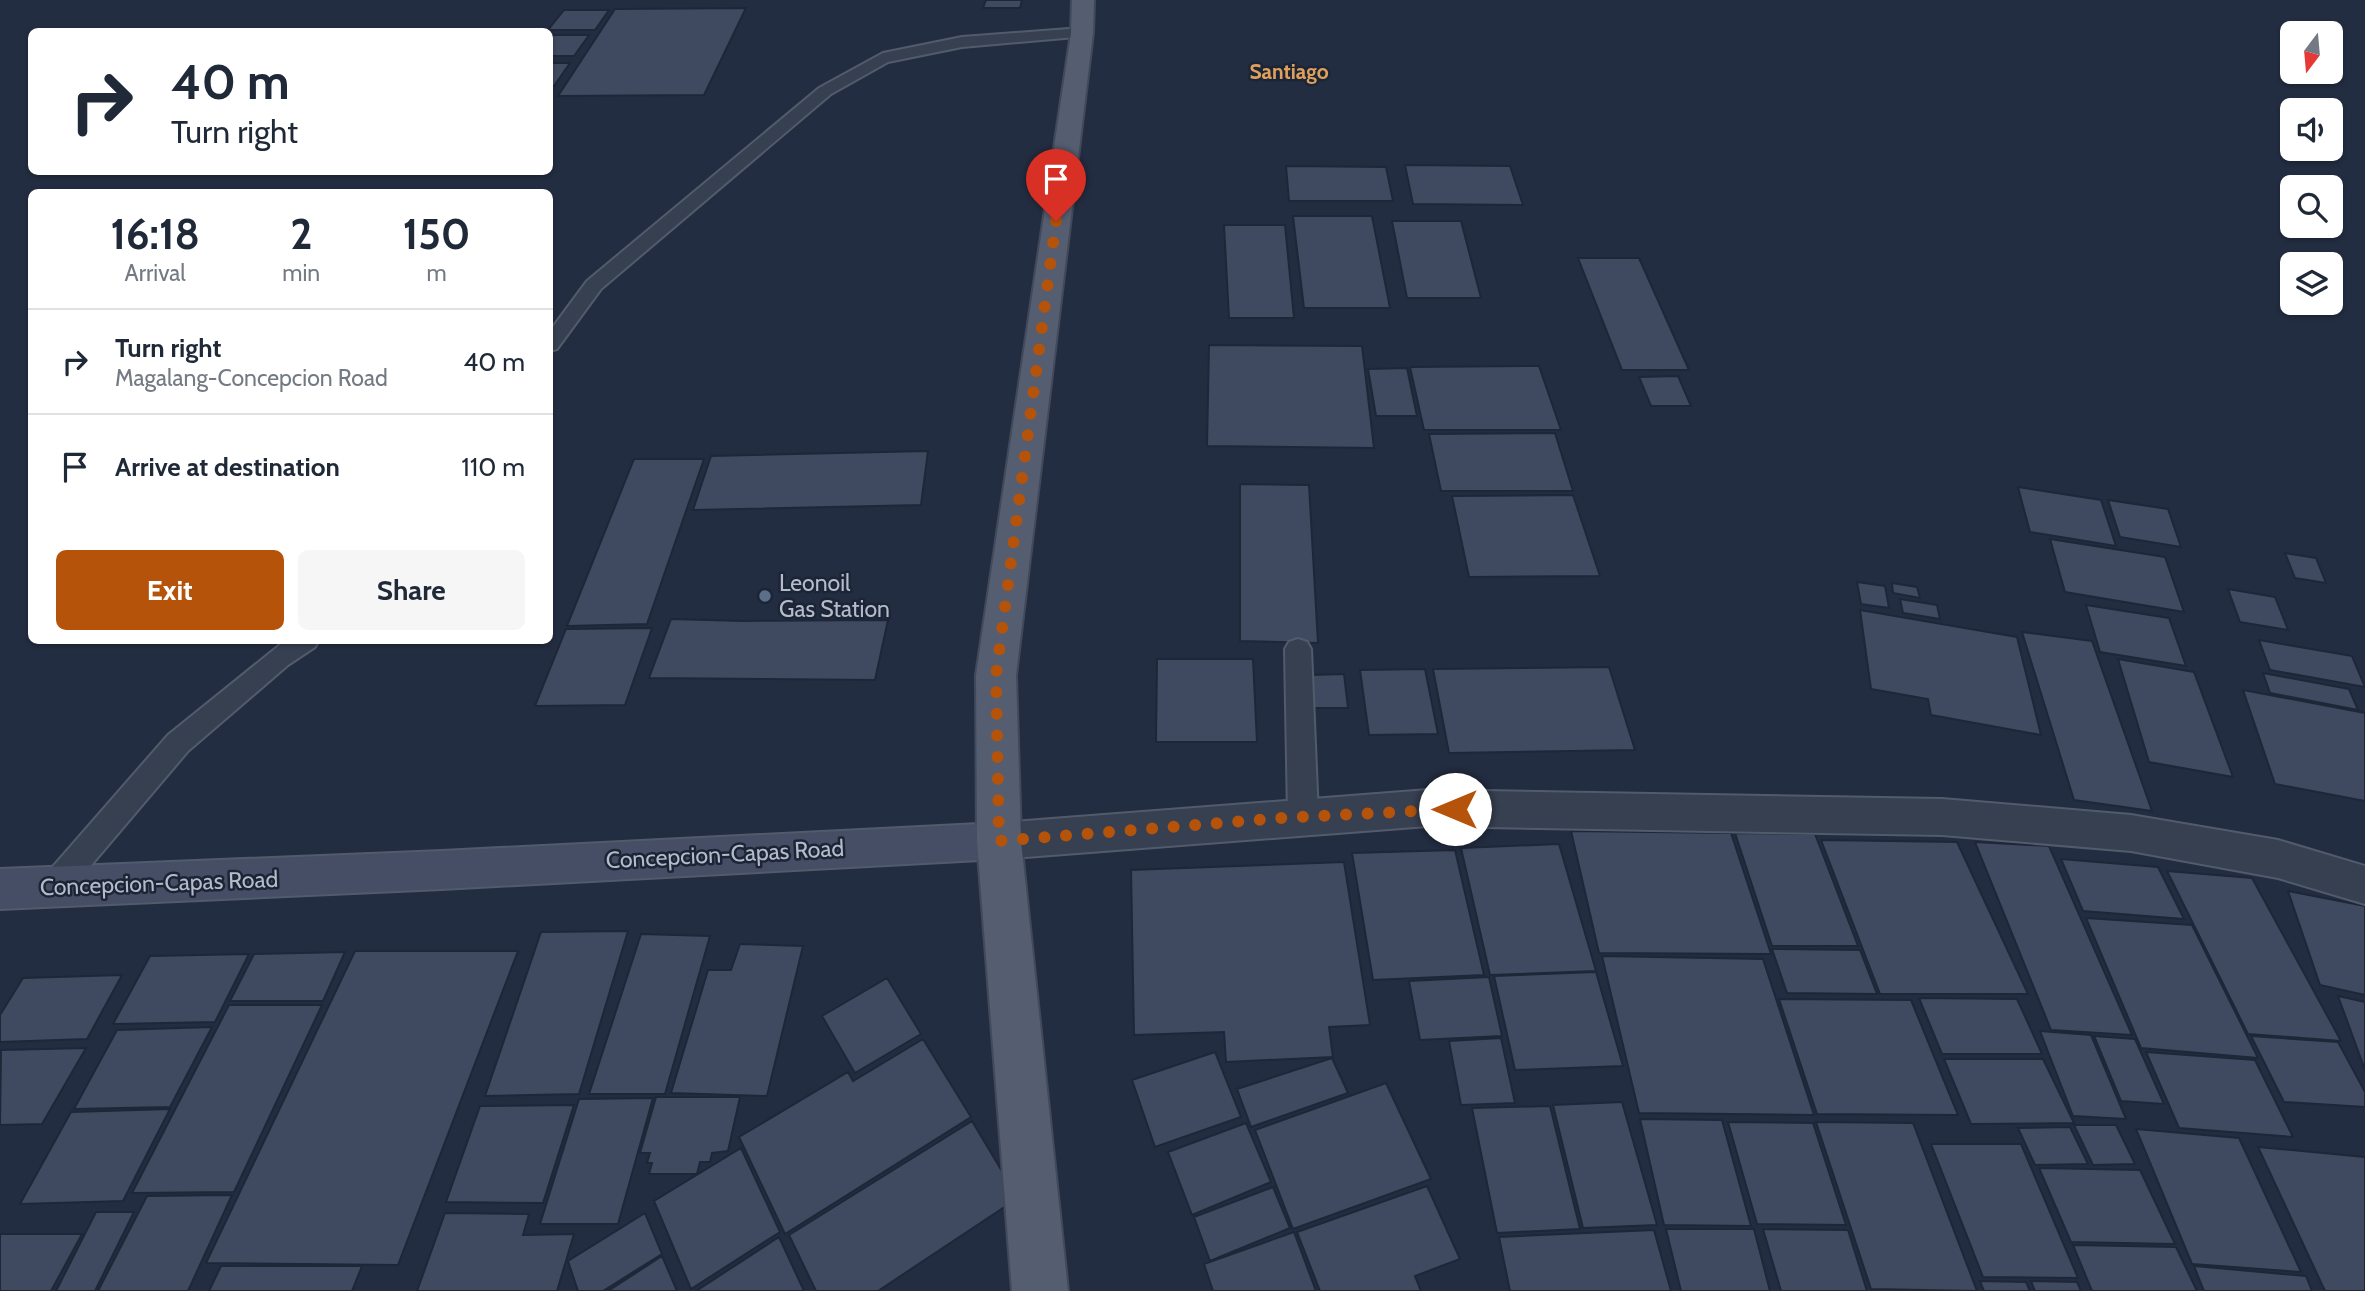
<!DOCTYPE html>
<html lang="en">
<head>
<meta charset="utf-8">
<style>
  :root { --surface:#fff; --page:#f6f6f7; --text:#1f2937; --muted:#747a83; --line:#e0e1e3; --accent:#b45309 }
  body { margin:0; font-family:Cabin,sans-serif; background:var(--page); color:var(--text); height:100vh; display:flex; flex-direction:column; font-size:26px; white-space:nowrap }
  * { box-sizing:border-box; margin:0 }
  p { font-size:23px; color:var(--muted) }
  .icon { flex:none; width:38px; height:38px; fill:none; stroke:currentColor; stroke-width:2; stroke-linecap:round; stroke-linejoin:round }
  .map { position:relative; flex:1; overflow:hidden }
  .drawer { position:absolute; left:28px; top:189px; width:525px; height:455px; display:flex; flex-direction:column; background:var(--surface); border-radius:10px; box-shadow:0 2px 5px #0004 }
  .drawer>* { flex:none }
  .guide { position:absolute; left:28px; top:28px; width:525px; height:147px; border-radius:10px; box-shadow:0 2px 5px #0004; background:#fff; color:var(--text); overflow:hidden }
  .needle { width:46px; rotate:196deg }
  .controls { position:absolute; left:2280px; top:21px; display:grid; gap:14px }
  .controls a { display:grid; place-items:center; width:63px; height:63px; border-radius:10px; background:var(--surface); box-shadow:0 2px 5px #0004; font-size:35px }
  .pin { position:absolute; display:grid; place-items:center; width:60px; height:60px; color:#fff; margin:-72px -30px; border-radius:50% 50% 50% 0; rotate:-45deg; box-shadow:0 0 7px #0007 }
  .pin .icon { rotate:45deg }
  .me { position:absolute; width:77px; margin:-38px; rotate:270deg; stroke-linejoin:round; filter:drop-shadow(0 0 5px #0008) }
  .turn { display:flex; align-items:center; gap:24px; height:147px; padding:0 28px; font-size:32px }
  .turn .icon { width:91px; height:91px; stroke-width:2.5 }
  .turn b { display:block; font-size:49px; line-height:60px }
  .eta { display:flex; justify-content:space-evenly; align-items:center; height:119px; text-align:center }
  .eta b { font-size:42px; font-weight:700; line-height:49px }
  .cta { display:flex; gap:14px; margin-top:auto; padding:14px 28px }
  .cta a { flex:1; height:80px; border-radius:10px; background:var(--accent); color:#fff; font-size:28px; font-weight:700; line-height:80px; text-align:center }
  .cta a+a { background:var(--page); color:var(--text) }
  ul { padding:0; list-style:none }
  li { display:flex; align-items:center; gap:21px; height:105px; padding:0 28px; border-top:2px solid var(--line) }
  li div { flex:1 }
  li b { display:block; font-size:26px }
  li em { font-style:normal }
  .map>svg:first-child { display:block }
  .building { fill:#3f4a61; stroke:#1e2738; stroke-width:2 }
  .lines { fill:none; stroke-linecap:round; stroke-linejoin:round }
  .service-casing { stroke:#525b6b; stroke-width:4 }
  .minor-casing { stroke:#525b6b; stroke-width:4 }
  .secondary-casing { stroke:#525b6b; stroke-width:4 }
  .primary-casing { stroke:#41495a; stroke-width:4 }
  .service { fill:#374051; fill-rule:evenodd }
  .minor { fill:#374051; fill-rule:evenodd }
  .secondary { fill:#454e64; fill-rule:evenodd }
  .primary { fill:#555e71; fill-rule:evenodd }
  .route { stroke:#b45309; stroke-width:12; stroke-dasharray:0 21.6 }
  .service-dot { fill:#5c6f8a; stroke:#1c2536; stroke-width:2.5 }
  .labels { text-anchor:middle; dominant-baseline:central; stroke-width:5; stroke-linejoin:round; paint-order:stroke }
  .far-quarter-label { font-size:21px; font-weight:bold; fill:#dda05d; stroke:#1c2536 }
  .poi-label { font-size:23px; fill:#b4bbcb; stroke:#1c2536; text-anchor:start }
  .street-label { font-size:23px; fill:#b4bbcb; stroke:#1c2536 }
</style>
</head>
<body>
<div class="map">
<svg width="2365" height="1291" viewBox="0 0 2365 1291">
  <rect width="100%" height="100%" fill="#232d41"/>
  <path class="building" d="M986,0h36l-2,8h-37z
    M746,8l-42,87 -146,1 57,-87z
    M564,10h45l-14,20h-47z
    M550,35h39l-15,21h-24z
    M550,63h20l-16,23h-4z
    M1405,165l105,1 13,39 -110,-1z
    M1286,166l100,1 7,34h-104z
    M1293,216h79l18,92h-86z
    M1392,221h69l20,77h-74z
    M1224,225h61l9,93h-65z
    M1578,258h61l50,112h-67z
    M1209,345l153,1 12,102 -167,-2z
    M1539,366l22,64h-137l-14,-63z
    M1407,368l10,48h-41l-8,-47z
    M1678,376l13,30h-40l-12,-29z
    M1555,433l18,58h-132l-12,-57z
    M928,451l-7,54 -228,5 18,-54z
    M634,459h70l-57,165 -80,2z
    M1240,484l69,1 9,158 -78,-2z
    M2018,487l83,13 15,46 -86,-14z
    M1573,495l27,81 -131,1 -17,-81z
    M2108,500l60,9 13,38 -61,-10z
    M2050,539l115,18 19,55 -119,-20z
    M2285,553l31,5 10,25 -31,-5z
    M1857,582l28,4 4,22 -28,-4z
    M1892,583l25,4 3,11 -27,-5z
    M2228,589l47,8 13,33 -48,-8z
    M1900,599l37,6 3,14 -37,-6z
    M2086,605l83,13 17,48 -86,-14z
    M1860,610l157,27 24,98 -110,-20 -3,-16 -57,-10z
    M671,619l72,2 145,-1 -13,60 -226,-2z
    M652,628l-27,77 -90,1 31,-77z
    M2022,632l70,9 60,170 -78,-11z
    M2259,640l93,16 13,31 -95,-17z
    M1157,659h96l4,83h-101z
    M2118,659l76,13 39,105 -84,-15z
    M1609,667l26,83 -186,3 -16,-84z
    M1425,669l13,65 -69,1 -9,-65z
    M2263,673l86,16 9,21 -88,-17z
    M1344,674l4,34h-34l-4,-33z
    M2243,690l122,23v88l-90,-17z
    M1571,831l160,2 40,121 -172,-1z
    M1735,833l80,1 43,112h-86z
    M1821,840l136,2 71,152h-148z
    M1975,842l74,4 83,189 -81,-5z
    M1559,844l37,127 -106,4 -29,-127z
    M1455,850l29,125 -111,5 -21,-127z
    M2061,859l97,8 26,52 -101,-8z
    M1344,862l26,163 -41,2 4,30 -107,5 -2,-30 -90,3 -3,-165z
    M2167,871l85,7 89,163 -93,-7z
    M2288,891l77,15v89l-45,-10z
    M2086,918l106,7 66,133 -117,-10z
    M628,931l-49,163 -94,2 56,-164z
    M641,934l69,2 -45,158h-76z
    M740,944l63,2 -36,150 -96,-3 37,-123h23z
    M1772,949l88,1 17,44 -90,-1z
    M355,951h163l-120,314 -192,-2z
    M345,952l-22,49h-93l24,-47z
    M249,954l-34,68 -102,2 37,-68z
    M1602,956l161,3 51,156 -175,-2z
    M1596,972l27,94 -108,4 -21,-94z
    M122,975l-35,64 -87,3v-27l23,-37z
    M1489,977l13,59 -82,4 -11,-59z
    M887,978l34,56 -66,39 -33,-57z
    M2338,996l27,6v68z
    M1919,998l98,1 25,55h-100z
    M1779,999l132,1 47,115 -141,-1z
    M229,1005h93l-88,187 -102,1z
    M212,1027l-42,80 -96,2 43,-79z
    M2040,1031l51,4 35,84 -53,-3z
    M2094,1036l41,3 29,65 -43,-3z
    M2251,1036l87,6 27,50v15l-81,-5z
    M1501,1038l14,65 -54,2 -12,-64z
    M923,1039l48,78 -186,117 -46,-97 109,-65 5,9z
    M86,1048l-44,76 -42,1 1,-75z
    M1215,1052l26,65 -86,30 -23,-67z
    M2146,1052l109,8 38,77 -114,-9z
    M1332,1058l16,35 -97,34 -14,-38z
    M1944,1059h99l31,64 -103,1z
    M1386,1083l45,96 -138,50 -38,-99z
    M656,1097h84l-12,54 -16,2 -2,9h-10l-3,12h-48l3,-11h-5l3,-10h-10z
    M653,1098l-35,126h-78l39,-125z
    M1622,1102l35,123 -74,3 -30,-123z
    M574,1105l-31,98 -97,-1 34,-96z
    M1550,1106l30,123 -83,4 -25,-125z
    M170,1109l-47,92 -103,3 51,-92z
    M1640,1119l82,1 29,106 -87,-1z
    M972,1121l46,77 -140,93h-62l-27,-56z
    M1728,1122l85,1 33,102 -89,-1z
    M1816,1122l97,1 64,168 -106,-2z
    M1246,1123l25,59 -79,33 -24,-63z
    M2074,1125h42l19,39 -42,1z
    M2070,1127l18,37 -53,1 -17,-37z
    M2136,1129l103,9 62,134 -109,-8z
    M1931,1144h90l57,134 -95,-1z
    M2258,1147l107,10v134h-40z
    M741,1148l39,84 -89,57 -37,-88z
    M2039,1168l101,2 35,74 -104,-2z
    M1427,1186l33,73 -45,17 6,15h-101l-23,-59z
    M1273,1187l17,41 -80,33 -16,-44z
    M232,1195l-44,96h-90l49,-95z
    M96,1212h38l-39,79h-39z
    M445,1213l84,1 -6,21 51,-1 -17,57h-140z
    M645,1213l17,41 -59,37h-25l-10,-30z
    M1666,1229h88l16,62h-89z
    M1763,1229l85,1 19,61h-86z
    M1654,1230l17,61h-161l-11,-54z
    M1294,1232l22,59h-103l-9,-27z
    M0,1234h82l-31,57h-51z
    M779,1237l25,54h-108z
    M2073,1245l103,2 21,44h-105z
    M662,1256l15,35h-69z
    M221,1266h141l-10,25h-143z
    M2194,1266l112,10 6,15h-108z
    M1980,1281l46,1 4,9h-46z
    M2031,1281l46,1 4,9h-46z"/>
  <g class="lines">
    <defs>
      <path id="service" d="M1082,28l8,5 -3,3 -125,11 -74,15 -57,32 -230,195 -44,60 -7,2v-20l37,-50 232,-193 64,-35 79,-16z
        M1298,639l9,3 4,7 7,167 -5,9 -10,3 -10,-3 -5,-9 -3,-167 4,-7z
        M286,640h33l-4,7 -27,18 -100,86 -123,145 -11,4 -11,-4 -4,-9 4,-9 125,-143z"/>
      <path id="minor" d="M1428,790l514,9 189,16 147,25 87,26v38l-87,-26 -147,-27 -189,-16 -514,-9 -429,33 -15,-5 -7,-13 7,-13 15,-5z"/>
      <path id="secondary" d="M999,823l15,5 7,13 -7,13 -15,5 -557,30 -442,20v-40l442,-18z"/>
      <path id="primary" d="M1072,0h22l-1,33 -77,642 5,166 47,450h-56l-35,-450 -1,-166 95,-642z"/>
    </defs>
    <use href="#service" class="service-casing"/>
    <use href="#minor" class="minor-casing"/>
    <use href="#secondary" class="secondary-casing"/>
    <use href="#primary" class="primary-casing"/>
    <use href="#service" class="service"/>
    <use href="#minor" class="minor"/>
    <use href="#secondary" class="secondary"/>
    <use href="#primary" class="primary"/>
  </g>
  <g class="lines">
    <path class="route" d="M1056,221l-60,454 3,166 281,-23 175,-9"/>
  </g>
  <circle class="service-dot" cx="765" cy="596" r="7"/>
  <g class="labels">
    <g class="far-quarter-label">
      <text x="1289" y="71">Santiago</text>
    </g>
    <g class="poi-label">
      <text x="779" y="583">Leonoil<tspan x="779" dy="26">Gas Station</tspan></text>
    </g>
    <g class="street-label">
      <text transform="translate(725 854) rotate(-3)">Concepcion-Capas Road</text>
      <text transform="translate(159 883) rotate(-2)">Concepcion-Capas Road</text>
    </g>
  </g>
</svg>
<div class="controls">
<a><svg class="needle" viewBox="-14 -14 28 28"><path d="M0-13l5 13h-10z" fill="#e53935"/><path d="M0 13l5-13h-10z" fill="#747a83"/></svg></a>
<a><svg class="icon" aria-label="sound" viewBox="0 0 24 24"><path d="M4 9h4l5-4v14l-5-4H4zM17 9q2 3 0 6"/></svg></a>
<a><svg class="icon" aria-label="search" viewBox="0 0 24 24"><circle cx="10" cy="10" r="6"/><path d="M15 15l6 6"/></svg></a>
<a><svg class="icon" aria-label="layers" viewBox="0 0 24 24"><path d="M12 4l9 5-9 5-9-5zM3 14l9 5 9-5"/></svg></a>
</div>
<div class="pin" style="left:1056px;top:221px;background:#d93025"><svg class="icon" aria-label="arrive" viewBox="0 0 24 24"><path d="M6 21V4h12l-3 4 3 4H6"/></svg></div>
<svg class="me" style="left:1455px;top:809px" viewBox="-20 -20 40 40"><circle r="19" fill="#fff"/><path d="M0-13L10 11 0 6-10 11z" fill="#b45309"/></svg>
<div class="guide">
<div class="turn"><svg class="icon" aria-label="right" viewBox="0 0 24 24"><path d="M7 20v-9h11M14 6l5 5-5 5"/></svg><div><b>40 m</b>Turn right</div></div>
</div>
<section class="drawer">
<div class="eta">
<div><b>16:18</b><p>Arrival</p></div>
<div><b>2</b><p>min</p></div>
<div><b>150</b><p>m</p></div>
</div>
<ul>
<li><svg class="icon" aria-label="right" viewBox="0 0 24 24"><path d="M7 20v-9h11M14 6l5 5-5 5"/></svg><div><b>Turn right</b><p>Magalang-Concepcion Road</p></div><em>40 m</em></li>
<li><svg class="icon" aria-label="arrive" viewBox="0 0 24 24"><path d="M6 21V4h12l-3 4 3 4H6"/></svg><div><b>Arrive at destination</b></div><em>110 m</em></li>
</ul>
<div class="cta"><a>Exit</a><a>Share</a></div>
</section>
</div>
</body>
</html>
